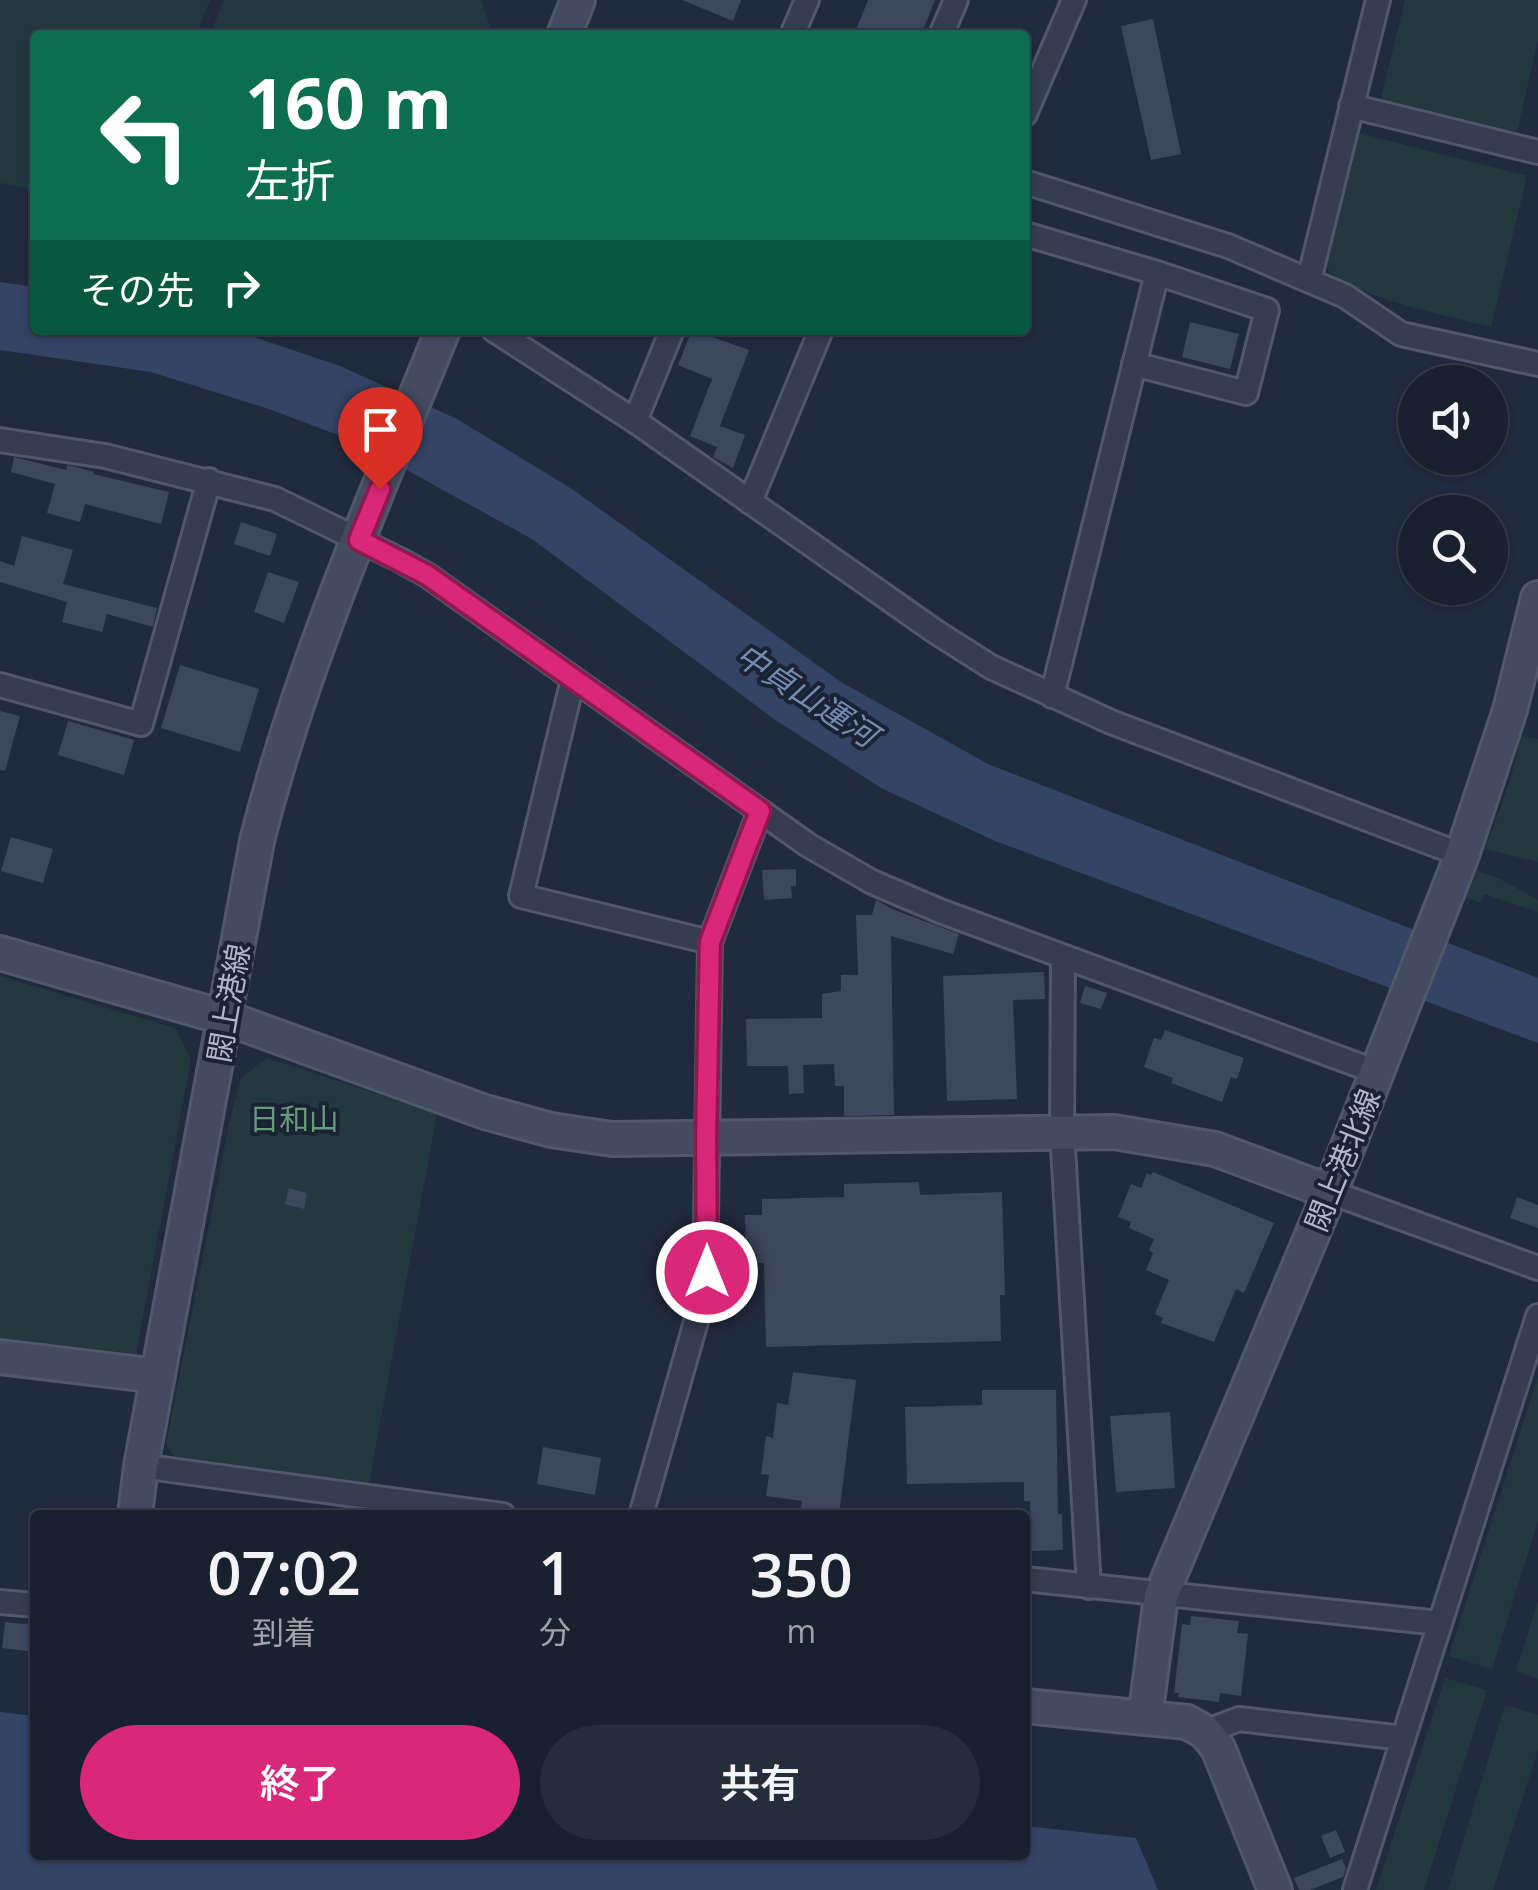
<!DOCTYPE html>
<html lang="ja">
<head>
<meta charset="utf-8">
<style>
  :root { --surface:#19202e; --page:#262d3a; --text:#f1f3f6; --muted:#9fa3aa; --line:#373e4a; --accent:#db2777 }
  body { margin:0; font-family:"Open Sans","Noto Sans JP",sans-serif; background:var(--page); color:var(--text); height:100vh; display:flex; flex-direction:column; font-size:38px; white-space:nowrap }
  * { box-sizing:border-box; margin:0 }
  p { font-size:32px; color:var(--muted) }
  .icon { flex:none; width:55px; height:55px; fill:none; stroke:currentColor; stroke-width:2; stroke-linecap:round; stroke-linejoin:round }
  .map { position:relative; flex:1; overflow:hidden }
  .sheet { position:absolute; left:30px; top:1510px; width:1000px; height:350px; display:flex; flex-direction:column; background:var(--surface); border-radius:10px; box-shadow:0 2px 8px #0004,0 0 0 2px var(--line) }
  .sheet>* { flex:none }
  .guide { position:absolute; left:30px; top:30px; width:1000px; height:305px; border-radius:10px; box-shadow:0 2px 8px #0004,0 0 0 2px var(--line); background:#0b6e4f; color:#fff; overflow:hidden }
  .buttons { position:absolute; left:1398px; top:365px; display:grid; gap:20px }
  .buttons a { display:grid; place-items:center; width:110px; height:110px; border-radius:50%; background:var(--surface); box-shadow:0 2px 8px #0004,0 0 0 2px var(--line); font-size:50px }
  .pin { position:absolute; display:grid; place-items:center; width:85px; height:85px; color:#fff; margin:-102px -42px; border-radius:50% 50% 50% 0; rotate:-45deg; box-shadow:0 0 10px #0007 }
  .pin .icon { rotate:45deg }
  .me { position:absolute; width:110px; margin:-55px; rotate:0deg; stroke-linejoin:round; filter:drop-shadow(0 0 8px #0008) }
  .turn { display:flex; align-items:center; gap:35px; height:210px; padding:0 50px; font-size:45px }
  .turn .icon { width:130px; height:130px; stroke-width:2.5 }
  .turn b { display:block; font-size:70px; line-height:85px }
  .then { display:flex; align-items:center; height:95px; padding:0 50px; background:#0003; gap:20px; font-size:38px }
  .eta { display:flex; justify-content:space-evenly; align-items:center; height:170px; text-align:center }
  .eta b { font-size:60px; font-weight:600; line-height:70px }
  .button { display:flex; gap:20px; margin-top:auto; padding:20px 50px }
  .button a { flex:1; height:115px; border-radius:60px; background:var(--accent); color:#fff; font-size:40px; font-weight:600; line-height:115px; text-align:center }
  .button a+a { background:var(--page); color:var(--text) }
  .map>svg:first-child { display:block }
  .green { fill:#23393f }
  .water { fill:#344466 }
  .building { fill:#3d475e }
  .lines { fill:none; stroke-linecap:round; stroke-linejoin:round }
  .street-casing { stroke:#505869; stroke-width:28 }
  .secondary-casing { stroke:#505869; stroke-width:38 }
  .street { stroke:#353d4e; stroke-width:22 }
  .secondary { stroke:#434b61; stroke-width:32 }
  .route-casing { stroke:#8e194d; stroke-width:25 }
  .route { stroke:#db2777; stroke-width:18 }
  .labels { text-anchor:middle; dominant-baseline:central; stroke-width:8; stroke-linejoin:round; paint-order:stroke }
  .street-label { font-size:30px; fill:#b1b8c9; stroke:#1a2233 }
  .park-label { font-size:30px; fill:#669c77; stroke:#1a2233 }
  .water-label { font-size:32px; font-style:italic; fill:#768bb3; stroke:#1a2233 }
</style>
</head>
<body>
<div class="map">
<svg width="1538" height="1890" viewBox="0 0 1538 1890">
  <rect width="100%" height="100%" fill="#212b3e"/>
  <path class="green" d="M0,0h210l-14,35h-161v154l-35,-6z
    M224,0h257l12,35h-283z
    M1405,0h133v40l-22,97 -136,-35z
    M1355,132l172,44 -36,151c-38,-10 -150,-32 -169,-64z
    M1521,736l17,3v123l-53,-13 25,-68z
    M1475,870l25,9 38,21v12l-54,-18 -3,9 -17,-6z
    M0,976l175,52 16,32 -55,294 -136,-15z
    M267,1058l170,56 -68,369 -195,-27 -8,-12 64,-325 11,-41z
    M1538,1376v145l-46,148 -43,-13z
    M1538,1601v78l-22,-8z
    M1445,1678l42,12 -63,200h-48z
    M1505,1705l33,10v35l-45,140h-45z"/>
  <path class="water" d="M0,282l35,5v43h198l107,36 117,53 115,70 269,193 147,82 550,214v65l-543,-202 -114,-53 -107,-69 -242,-180 -178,-98 -85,-32 -118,-37 -151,-22z
    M0,1712l35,4v139h990v-29l111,12 22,52h-1158z"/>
  <path class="building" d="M682,0h59l-8,21z
    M868,0h67l-14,35h-67z
    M1153,19l28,135 -30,6 -30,-134z
    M1190,322l49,12 -9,35 -48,-12z
    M692,330l57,20 -29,76 25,9 -12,33 -20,-11 4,-10 -27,-11 22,-57 -34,-14z
    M14,457l52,13 1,-5 9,2 18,5 -1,2 76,18 -8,32 -76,-20 -5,18 -33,-9 8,-29 -44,-12z
    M241,522l36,12 -7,22 -36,-12z
    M22,536l51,14 -10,34 94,24 -4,19 -46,-13 -5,18 -40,-10 5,-20 -67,-20v-21l14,5z
    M268,572l31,10 -15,41 -30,-11z
    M180,665l79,24 -19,63 -79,-24z
    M0,711l20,5 -15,55 -5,-1z
    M68,721l66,19 -10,35 -66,-20z
    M11,837l42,12 -10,34 -42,-12z
    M796,869v17h-5l1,12 -28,2 -2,-30z
    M876,900l16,9 67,25 -6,20 -62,-18 3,179 -50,1v-30h-9l-1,-22 -31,1 1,28 -15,1 -1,-28h-41l-1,-47 76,-1v-24l19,-3v-16h17l-2,-60h16z
    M1044,972l1,27 -32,1 4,99 -70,2 -4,-125z
    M1085,986l22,7 -6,16 -21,-6z
    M1165,1030l79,28 -7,21 -6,-2 -9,25 -51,-19 2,-5 -29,-11 10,-29 7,2z
    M1153,1172l121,51 -30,70 -8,-4 -22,53 -53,-19 2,-5 -8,-4 14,-34 -23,-10 7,-17 -4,-3 5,-11 -25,-11 2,-6 -13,-5 13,-33 10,4 6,-15 4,2z
    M919,1182l1,13 82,-3 3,103h-5l1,46 -235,6 -2,-84h-10v-15h-8l-1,-33h17v-16l82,-2v-13z
    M289,1188l18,5 -3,16 -19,-5z
    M1517,1197l21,8v23l-28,-10z
    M793,1372l63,8 -17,135h-39l2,-14 -36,-5 3,-21 -8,-1 5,-38 7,2 4,-35 11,2z
    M982,1390h74l2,124h4l1,36 -32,1 -1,-50h-6v-19l-117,2 -2,-77 77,-2z
    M1170,1412l5,76 -59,4 -6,-76z
    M543,1447l58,11 -6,37 -58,-11z
    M1191,1616l48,5 -2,12 11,1 -7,62 -21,-3 -1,9 -41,-5 1,-4h-5l8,-69 8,1z
    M5,1622l30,3v27l-33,-4z
    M1336,1830l9,22 -15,6 -9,-22z
    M1342,1859l4,10 -3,8 -33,13h-11l-5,-12z"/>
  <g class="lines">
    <defs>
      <path id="street" d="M792,35l15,-35
        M941,35l15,-35
        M1351,106l187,46
        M1025,114l49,-114
        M1025,182l203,64 117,50 56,38 137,30
        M1025,234l132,39 -105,423
        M1309,280l69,-280
        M494,330l141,91 301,211 55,35 120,55 351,133
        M1134,364l112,29 21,-83 -110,-37
        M635,421l37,-91
        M0,440l105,16 170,43 125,61 27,15 381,270 64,37 68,29 437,161
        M750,502l71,-172
        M573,679l-52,217 189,46
        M0,685l141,39 68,-244
        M1063,957l-1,174 27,456
        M1330,1192l208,76
        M141,1466l362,49
        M641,1515l64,-225 5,-348 50,-131
        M1025,1579l414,44
        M0,1602l35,3
        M1205,1732l34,-13 164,19
        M1355,1890l183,-574"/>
      <path id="secondary" d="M564,35l14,-35
        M0,953l226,65 259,94 66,18 61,9 502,-7 101,17 115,43
        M0,1357l158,19
        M135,1515l6,-49 116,-625c44,-175 118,-344 186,-511
        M1025,1706l162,16 18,10 13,16 57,142
        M1145,1718l16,-122 169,-404 132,-337 48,-145 28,-112"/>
    </defs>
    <use href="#street" class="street-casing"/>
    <use href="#secondary" class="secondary-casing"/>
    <use href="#street" class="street"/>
    <use href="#secondary" class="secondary"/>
  </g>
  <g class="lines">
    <defs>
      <path id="route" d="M380,489l-21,51 68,35 333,236 -50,131 -4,196 1,134"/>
    </defs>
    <use href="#route" class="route-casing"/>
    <use href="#route" class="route"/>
  </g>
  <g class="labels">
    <g class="street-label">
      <text transform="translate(228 1003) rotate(-80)">閖上港線</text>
      <text transform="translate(1342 1160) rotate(-68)">閖上港北線</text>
    </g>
    <g class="park-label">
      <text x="294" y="1118">日和山</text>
    </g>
    <g class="water-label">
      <text transform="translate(807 694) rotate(33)">中貞山運河</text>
    </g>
  </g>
</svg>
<div class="buttons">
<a><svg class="icon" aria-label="sound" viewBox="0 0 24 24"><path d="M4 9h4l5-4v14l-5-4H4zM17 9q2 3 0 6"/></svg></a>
<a><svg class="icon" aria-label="search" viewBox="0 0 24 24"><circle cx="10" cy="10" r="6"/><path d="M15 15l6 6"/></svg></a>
</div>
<div class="pin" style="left:380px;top:489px;background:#d93025"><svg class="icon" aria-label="arrive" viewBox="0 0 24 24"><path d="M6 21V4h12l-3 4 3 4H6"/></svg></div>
<svg class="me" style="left:707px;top:1272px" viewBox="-20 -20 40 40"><circle r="17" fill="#db2777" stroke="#fff" stroke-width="3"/><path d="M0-11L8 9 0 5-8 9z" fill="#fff"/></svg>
<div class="guide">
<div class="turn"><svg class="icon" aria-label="left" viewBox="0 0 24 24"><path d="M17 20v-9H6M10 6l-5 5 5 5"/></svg><div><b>160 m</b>左折</div></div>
<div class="then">その先<svg class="icon" aria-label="right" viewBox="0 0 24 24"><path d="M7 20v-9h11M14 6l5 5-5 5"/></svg></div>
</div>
<section class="sheet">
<div class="eta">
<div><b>07:02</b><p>到着</p></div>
<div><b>1</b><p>分</p></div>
<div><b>350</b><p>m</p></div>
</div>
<div class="button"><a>終了</a><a>共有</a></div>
</section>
</div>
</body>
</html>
